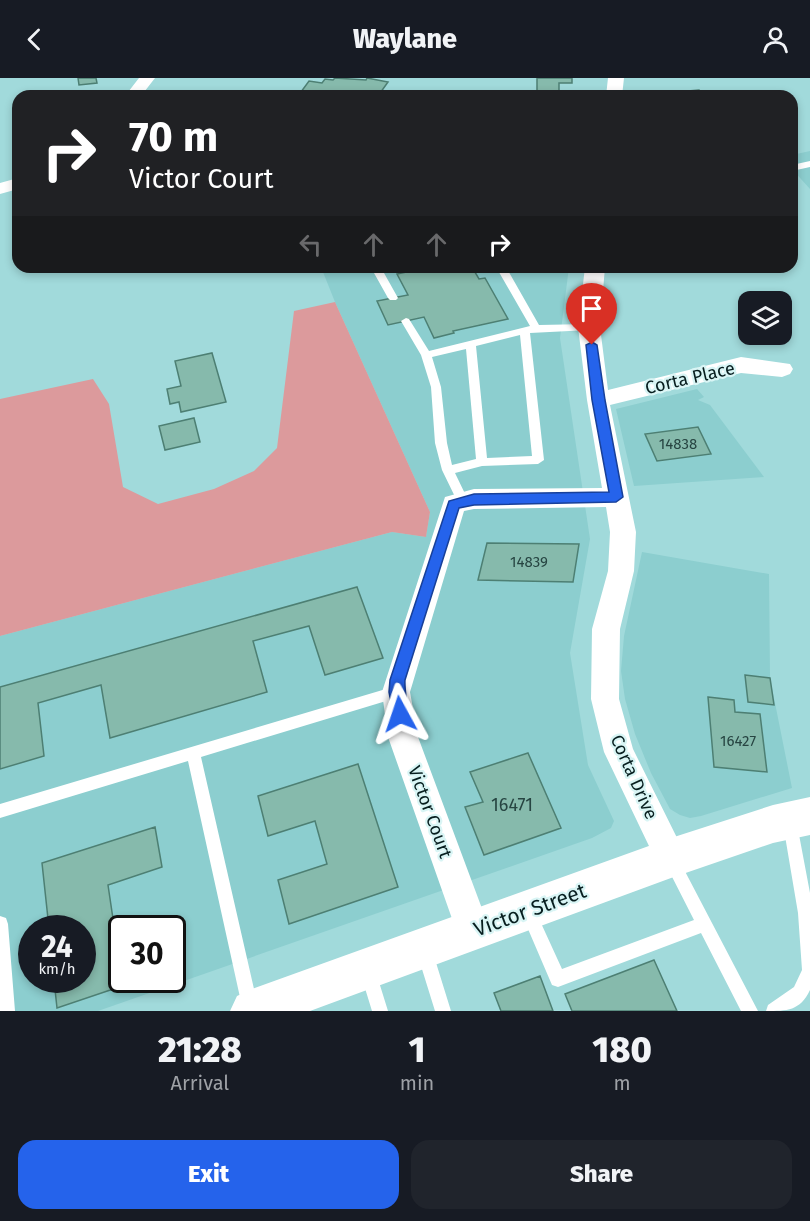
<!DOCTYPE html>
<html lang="en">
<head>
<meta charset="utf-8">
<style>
  :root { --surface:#171b24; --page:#20242c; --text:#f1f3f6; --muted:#9ea1a6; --accent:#2563eb }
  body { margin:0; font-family:"Fira Sans",sans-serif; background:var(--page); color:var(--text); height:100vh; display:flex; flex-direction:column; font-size:22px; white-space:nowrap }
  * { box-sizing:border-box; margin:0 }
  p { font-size:20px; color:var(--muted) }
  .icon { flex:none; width:33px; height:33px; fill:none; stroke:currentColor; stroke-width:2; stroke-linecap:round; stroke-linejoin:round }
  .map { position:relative; height:933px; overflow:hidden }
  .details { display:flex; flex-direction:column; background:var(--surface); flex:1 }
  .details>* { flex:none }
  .guide { position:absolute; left:12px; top:12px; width:786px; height:183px; border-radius:18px; box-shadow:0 3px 9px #0003; background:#202124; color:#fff; overflow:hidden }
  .fabs { position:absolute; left:738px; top:213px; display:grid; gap:12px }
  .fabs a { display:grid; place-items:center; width:54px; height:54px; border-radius:12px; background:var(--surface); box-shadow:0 3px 9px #0003; font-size:30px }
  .speed { position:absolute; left:18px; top:837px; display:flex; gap:12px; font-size:30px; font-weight:700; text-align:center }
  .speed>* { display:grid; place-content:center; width:78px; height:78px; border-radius:50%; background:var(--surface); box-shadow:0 3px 9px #0003; line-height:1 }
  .speed small { font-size:15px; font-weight:400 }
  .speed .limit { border:3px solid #111; border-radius:9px; background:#fff; color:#111 }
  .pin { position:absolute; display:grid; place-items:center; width:51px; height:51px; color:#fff; margin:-62px -26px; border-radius:50% 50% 50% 0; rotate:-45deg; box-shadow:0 0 6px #0007 }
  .pin .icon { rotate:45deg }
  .me { position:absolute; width:66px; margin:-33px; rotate:355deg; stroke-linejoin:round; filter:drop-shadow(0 0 4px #0008) }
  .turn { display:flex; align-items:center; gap:21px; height:126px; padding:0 18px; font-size:27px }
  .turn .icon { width:78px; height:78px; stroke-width:2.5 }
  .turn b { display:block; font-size:42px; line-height:51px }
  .lanes { display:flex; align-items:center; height:57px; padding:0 18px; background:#0003; justify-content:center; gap:30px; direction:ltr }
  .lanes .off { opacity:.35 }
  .eta { display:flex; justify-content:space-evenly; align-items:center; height:102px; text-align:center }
  .eta b { font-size:36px; font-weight:800; line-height:42px }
  .button { display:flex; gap:12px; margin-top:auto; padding:12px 18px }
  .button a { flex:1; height:69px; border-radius:18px; background:var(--accent); color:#fff; font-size:24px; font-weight:800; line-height:69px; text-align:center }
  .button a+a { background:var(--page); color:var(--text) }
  header { display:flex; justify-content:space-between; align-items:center; height:78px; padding:0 18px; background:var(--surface); font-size:27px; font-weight:800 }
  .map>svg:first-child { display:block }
  .built { fill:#8ccecf; fill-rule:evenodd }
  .green { fill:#dc9a9c }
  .building { fill:#86baac; stroke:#4d7f73; stroke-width:1.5 }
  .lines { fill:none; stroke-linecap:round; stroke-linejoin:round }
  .service { fill:#fff; fill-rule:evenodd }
  .minor { fill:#fff; fill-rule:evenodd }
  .tertiary { fill:#fff; fill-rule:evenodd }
  .route { fill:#2563eb; stroke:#184099; stroke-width:1.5 }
  .labels { text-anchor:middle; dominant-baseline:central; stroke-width:4.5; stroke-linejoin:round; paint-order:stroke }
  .number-label { font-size:15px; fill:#274542 }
  .street-label { font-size:18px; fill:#071e1f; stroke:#d9f5f5 }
  .near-number-label { font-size:18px; fill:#274542 }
  .near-street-label { font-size:21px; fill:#071e1f; stroke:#d9f5f5 }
</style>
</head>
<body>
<header><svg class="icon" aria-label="back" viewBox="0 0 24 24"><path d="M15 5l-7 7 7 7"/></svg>Waylane<svg class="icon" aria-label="person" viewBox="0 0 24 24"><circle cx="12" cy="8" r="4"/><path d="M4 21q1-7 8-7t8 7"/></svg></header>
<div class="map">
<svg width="810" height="933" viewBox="0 0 810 933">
  <rect width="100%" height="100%" fill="#a1dadb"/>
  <path class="built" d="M810,73v38l-18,-20v-14z
    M321,189h248l-9,71 30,201 -20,114 18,112 26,56 -3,7 -19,10 -494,173h-98v-375l392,-104 34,5 4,-25 -95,-210zM32,850h50v52h-50zM122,850h50v52h-50z
    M697,311l7,8 -6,3 12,5 54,72 -130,9 -18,-77z
    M642,474l127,22 1,104 22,110 -91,28 -11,2 -10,-3 -10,-6 -19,-36 -16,-39 -10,-35 -4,-28 3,-35z"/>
  <path class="green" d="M335,224l95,210 -4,25 -34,-5 -392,104v-237l93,-20 16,25 14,83 35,17 56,-15 40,-18 23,-23 17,-137z"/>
  <path class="building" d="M78,0h18l1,5 -18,2z
    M335,0l31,2 1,-2 21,4 -10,14h-80l11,-15 13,2 3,-4 8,1z
    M537,0h35v5h-13v12l-22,-2z
    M699,12l4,6h-36l-1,-3z
    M430,189h42l7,12 6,-1 23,41 -55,12 1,2 -20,5 -10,-21 -36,8 -11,-24 31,-6 -11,-21z
    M212,275l14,49 -45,10 -2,-10 -9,2 -3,-15 14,-3 -6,-25z
    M194,340l6,24 -35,8 -6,-24z
    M698,349l13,27 -54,7 -12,-27z
    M487,465l92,1 -6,38 -95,-2z
    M357,509l26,71 -58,17 -16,-49 -56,15 14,51 -157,46 -9,-53 -63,18 6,53 -44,13v-82z
    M745,597l25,3 4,27 -26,-3z
    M708,619l26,3 1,12 25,2 7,58 -53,-5z
    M528,675l33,75 -77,27 -19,-48 18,-5 -13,-30z
    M358,686l40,123 -109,37 -11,-44 49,-16 -12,-43 -47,15 -10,-40z
    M155,749l7,40 -54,18 8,54 6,-2v43h18l-83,28 -3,-28h28v-52h-33l-7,-65z
    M169,842l2,8h-25z
    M172,859l6,29 -6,2z
    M654,882l23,51h-105l-7,-17z
    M540,898l13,35h-52l-7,-18z"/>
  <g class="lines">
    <path class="service" d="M810,83v6l-18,4v-6z
      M376,189h10l-2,6 14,25 -2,2h-6l-2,-2 -14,-25z
      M496,189h10l33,58 50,-1 5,3 -5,3 -59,3 14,127 -6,4 -56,2 -27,7 14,29 -6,5 -4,-2 -17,-35 -7,-27 -4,-56 -10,-32 -20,-34 5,-3 3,1 20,32 101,-25zM520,257l12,121 -45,2 -11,-112zM466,271l10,110 -24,6 -5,-22 -6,-56 -9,-30z
      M396,608l5,2 2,4 -2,4 -5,2 -195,59 58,254h-16l-55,-250 -188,57v-14z
      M790,739l5,2 2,5 13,69v97c-10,21 -23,21 -44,21l2,-6 26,-18 8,-17 -4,-57 -15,-89 2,-5z
      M673,777l5,3 80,153h-17l-40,-78 -143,54 -6,-2 -30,-70 3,-5 5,-3 5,3 27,59 132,-49 -29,-57 3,-5z
      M0,838l6,2 2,6 7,87h-15z
      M425,867l6,2 2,6 18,58h-16l-18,-58 2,-6z
      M368,886l6,2 14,45h-16l-12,-39 2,-6z"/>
    <path class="minor" d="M139,0h16l-14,18h-16z
      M608,0h16l-2,18h-16z
      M18,100v11l-18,5v-11z
      M585,189h20l-5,60 8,63 133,-33 49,7 3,5 -3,5 -8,3 -41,-4 -131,32 26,127 -2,39 -14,58 -1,70 14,50 54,109 -5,11 -11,5 -11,-5 -56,-117 -13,-53 1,-70 16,-58 2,-39 -4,-25 -132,2 -10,2 -54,181 8,45 72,193 -5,12 -12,5 -12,-5 -5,-12 -68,-193 -6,-45 63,-195 29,-8 128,-1 -15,-88 -9,-73z"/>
    <path class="tertiary" d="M810,719v38l-37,8 -102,35 -361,133h-80l7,-15 15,-7 419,-151 102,-33z"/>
  </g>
  <path class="route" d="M592,264l5,3 8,55 18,97 -7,5 -142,3 -15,3 -54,172c-1,13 5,28 0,39l-5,3 -6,-3 -5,-27 1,-12 59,-179 25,-7 135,-2 -17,-92 -6,-55z"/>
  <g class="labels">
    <g class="number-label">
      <text x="678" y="366">14838</text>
      <text x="529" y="484">14839</text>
      <text x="738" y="663">16427</text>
    </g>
    <g class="street-label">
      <text transform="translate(690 300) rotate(-13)">Corta Place</text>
      <text transform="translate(634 699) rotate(66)">Corta Drive</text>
      <text transform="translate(430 734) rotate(70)">Victor Court</text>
    </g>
    <g class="near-number-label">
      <text x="512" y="727">16471</text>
    </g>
    <g class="near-street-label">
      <text transform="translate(530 832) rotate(-20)">Victor Street</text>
    </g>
  </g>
</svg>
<div class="fabs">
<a><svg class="icon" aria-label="layers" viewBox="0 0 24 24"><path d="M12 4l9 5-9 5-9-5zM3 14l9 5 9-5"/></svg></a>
</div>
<div class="speed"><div>24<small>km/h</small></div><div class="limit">30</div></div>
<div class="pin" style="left:592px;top:267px;background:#d93025"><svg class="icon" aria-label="arrive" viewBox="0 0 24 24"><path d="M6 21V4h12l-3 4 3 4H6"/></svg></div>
<svg class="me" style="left:400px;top:636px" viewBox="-20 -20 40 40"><path d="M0-17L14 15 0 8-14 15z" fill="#2563eb" stroke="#fff" stroke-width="4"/></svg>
<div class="guide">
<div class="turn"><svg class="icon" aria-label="right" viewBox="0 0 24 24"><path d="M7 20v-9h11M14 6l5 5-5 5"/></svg><div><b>70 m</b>Victor Court</div></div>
<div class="lanes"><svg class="icon off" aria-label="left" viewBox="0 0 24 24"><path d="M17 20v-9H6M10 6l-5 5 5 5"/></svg><svg class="icon off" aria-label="ahead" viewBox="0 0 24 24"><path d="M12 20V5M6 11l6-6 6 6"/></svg><svg class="icon off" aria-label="ahead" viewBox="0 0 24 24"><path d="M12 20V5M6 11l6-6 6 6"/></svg><svg class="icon" aria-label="right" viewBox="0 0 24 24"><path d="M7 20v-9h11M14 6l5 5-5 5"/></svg></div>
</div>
</div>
<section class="details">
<div class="eta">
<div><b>21:28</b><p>Arrival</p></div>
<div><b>1</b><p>min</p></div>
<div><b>180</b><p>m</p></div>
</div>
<div class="button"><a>Exit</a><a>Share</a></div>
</section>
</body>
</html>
